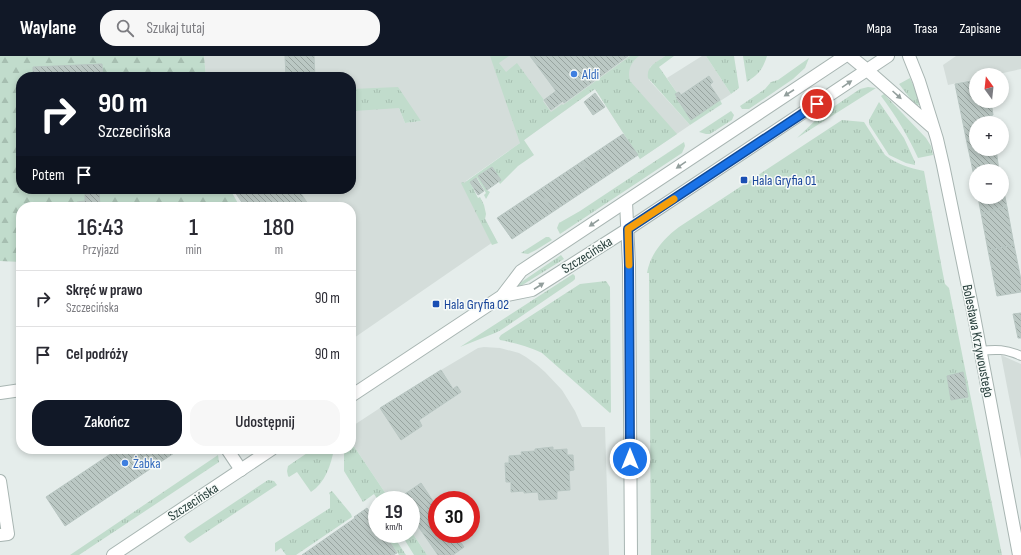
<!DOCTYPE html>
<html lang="pl">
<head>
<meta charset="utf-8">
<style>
  :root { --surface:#fff; --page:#f7f7f7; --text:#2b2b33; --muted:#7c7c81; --line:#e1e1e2; --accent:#111827 }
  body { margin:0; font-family:"Sofia Sans Condensed",sans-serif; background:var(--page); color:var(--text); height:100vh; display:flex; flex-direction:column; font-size:15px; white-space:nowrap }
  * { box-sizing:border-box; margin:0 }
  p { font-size:13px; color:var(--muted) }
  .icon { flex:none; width:22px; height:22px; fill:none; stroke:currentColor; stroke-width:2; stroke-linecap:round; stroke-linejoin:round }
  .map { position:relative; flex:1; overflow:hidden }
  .panel { position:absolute; left:16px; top:146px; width:340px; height:252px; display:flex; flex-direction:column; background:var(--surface); border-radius:16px; box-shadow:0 2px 6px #0003 }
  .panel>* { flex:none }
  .guide { position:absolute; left:16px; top:16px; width:340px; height:122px; border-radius:16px; box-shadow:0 2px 6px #0003; background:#111827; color:#fff; overflow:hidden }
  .needle { width:26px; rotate:345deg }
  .fabs { position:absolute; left:969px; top:12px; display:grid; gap:8px }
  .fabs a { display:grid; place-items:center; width:40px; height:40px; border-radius:50%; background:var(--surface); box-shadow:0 2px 6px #0003; font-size:20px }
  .speed { position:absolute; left:368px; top:435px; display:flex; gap:8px; font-size:20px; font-weight:700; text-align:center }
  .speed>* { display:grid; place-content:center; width:52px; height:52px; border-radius:50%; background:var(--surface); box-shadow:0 2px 6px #0003; line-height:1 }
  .speed small { font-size:10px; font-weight:400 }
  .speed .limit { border:6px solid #d22; background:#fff; color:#111 }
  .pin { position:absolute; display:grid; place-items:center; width:34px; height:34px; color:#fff; margin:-17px; border:2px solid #fff; border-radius:50%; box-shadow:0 1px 4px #0007 }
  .me { position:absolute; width:44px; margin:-22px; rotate:0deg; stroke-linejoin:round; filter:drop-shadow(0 0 3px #0008) }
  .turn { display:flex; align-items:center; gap:14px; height:84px; padding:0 16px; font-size:18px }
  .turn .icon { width:52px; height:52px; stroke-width:2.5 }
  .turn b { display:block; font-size:28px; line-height:34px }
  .then { display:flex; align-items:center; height:38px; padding:0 16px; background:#0003; gap:8px; font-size:15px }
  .eta { display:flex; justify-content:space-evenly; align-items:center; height:68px; text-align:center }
  .eta b { font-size:24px; font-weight:600; line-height:28px }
  .button { display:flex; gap:8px; margin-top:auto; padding:8px 16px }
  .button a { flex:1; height:46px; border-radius:16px; background:var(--accent); color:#fff; font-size:16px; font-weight:600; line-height:46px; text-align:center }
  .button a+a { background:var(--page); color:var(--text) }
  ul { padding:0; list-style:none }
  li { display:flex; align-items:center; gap:12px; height:56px; padding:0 16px; border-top:1px solid var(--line) }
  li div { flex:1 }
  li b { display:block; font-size:15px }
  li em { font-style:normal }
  header { display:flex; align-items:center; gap:24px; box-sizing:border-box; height:56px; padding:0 20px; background:var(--accent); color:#fff }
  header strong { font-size:19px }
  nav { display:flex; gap:22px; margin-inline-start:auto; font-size:14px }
  .search { width:280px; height:36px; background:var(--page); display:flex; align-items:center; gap:10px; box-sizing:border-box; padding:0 14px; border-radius:16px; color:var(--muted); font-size:15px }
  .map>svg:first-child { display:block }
  .built { fill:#d4ddda; fill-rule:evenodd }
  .grass { fill:url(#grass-tufts) }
  .forest { fill:url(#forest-firs) }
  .building { fill:url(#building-back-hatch); stroke:#b8c6c2 }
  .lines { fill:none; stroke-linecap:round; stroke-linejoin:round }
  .service-casing { stroke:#a8b5b2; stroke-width:10 }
  .minor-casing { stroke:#a8b5b2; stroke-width:14 }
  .tertiary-casing { stroke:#a8b5b2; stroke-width:14 }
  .service { stroke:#fff; stroke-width:8 }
  .minor { stroke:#fff; stroke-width:12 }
  .tertiary { stroke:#fff; stroke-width:12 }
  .oneway { fill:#929e9c }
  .route-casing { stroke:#114b97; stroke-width:10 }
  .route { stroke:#1a73e8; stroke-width:7 }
  .slow { stroke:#f59e0b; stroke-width:7 }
  .shop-dot { fill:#3f7fe0; stroke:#f6faf8; stroke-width:1.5 }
  .transit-dot { fill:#1a4fb4; stroke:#f6faf8; stroke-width:1.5 }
  .labels { text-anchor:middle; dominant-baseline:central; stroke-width:3; stroke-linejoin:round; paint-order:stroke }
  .shop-label { font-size:14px; fill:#366cbe; stroke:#f6faf8; text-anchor:start }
  .transit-label { font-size:14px; fill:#164399; stroke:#f6faf8; text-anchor:start }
  .street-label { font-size:14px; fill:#263d3a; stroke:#f6faf8 }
</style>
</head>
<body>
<header>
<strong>Waylane</strong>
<div class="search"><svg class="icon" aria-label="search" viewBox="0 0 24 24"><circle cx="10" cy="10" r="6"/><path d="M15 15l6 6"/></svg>Szukaj tutaj</div>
<nav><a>Mapa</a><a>Trasa</a><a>Zapisane</a></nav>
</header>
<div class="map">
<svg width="1021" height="499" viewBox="0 0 1021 499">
  <defs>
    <pattern id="grass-tufts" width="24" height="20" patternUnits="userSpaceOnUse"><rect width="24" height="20" fill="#c1dccc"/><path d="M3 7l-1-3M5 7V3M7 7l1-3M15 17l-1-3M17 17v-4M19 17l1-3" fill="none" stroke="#a6beb0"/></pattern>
    <pattern id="forest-firs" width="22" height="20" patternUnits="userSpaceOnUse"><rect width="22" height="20" fill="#c1dccc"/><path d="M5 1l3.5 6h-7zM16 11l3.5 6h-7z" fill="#a6beb0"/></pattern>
    <pattern id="building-back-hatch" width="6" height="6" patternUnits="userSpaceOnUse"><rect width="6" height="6" fill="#bbc8c4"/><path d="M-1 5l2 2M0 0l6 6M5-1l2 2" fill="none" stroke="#98a4a0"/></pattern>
  </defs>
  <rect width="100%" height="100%" fill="#e5edeb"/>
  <path class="built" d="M204,0h461l-15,11 -1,13 41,45 -50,34 -45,-70 -75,54 -54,38 30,59 -145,100v-133h-106l-12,-18h118v-112h-145zM399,52l22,13 -16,2z
    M702,0h4l25,38 -40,26 -15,-23 -1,-3 2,-1 -10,-15z
    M956,0h65v13l-27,6h-18v4l-28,6 -5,-20z
    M484,291l16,1 19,5 7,4 11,8 8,7 17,18 13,21 7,16h23l4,128h-182l-16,-24v-31h-21l-39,-58v-15l29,-19 21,32 20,-14 -2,-6 42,-28 -4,-6 -4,3 -12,-19 37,-22zM437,444h34v34h-34z
    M1001,299l20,9v95z"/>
  <path class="grass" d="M490,0h19l-10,7 7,9 11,-9 27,37 -1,1 8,11 11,-8 1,1 67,-49h9c-8,6 -12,15 -9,25l47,53 -37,25 -45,-70 -71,51 10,15 -16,11 -18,18 -1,-2 2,-2 -9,-13 -14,9 9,14 3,2 -4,7 -2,-4 2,-2 -9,-15 -7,4 8,16 2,-1 4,8 2,9 -1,5 13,24 -6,2 -31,-62 2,-1 1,1 56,-40z
    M665,0h9l-15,11 18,26 -1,1 1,3 -1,1 15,21 29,-19 2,4 -32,21 -42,-47c-2,-12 8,-15 17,-22z
    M706,0h28l5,32 -8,6z
    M743,0h24c-5,15 -8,17 -20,26z
    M809,2l-4,10 -12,11 -44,30h-7l-2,-3 25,-17 6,-7 7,-2z
    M910,22l11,24 -1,2 -3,2 -2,-1 -16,-21z
    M398,31l23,34 -16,2 -6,-15 -45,3 -2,-22z
    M868,31l8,1 -79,50 23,-22 40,-27z
    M884,38l42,44 5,8 2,9 -15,3c-10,-22 -22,-42 -37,-62z
    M879,46l25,36 11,24v3l-9,-2 -17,-8 -20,-31v-4z
    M731,55l3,4 -2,5 -22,14h-4l-7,-2z
    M842,64l22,2 21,33c12,9 24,13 39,16l18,98 3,15 4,4 53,267h-351l-2,-282h-2c3,-19 17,-35 32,-46z
    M684,86l1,4 -3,7 -122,81 -3,-6 2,-5 21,-12z
    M546,181h3l3,3 -16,10 -8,4 -7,-1z
    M561,199l3,4 -48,30 -2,-2z
    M573,218l2,2v3l-2,2 -72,49 -6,3 -35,14z
    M606,225l4,6 1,125 -1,1 -68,-60c-14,-7 -27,-10 -42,-13l-1,-2 2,-3 79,-51z
    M351,386l39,58h-12l-4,-6 -11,8 -19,-31v-22h7z
    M313,393h21c-3,16 -9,34 -23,43l-14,-20 -8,5 -1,-1 -1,-5 1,-5z
    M218,399l1,7 -140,93h-9z
    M268,424l6,1 3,4 -87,58 -3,-2 -3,-4 3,-3z
    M332,435l19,23 1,3 -56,38h-10l-5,-7 -6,4v-9l55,-35v-13l-1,-2z
    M411,475l16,24h-13l-13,-21h10z
    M384,478h8l14,21h-7z"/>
  <path class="forest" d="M0,0h204l2,21h-185v112h209l10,18h-219v55l-21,-1z"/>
  <path class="building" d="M285,0h29l1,21h-29z
    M530,0h98l-64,47 -1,-2 -12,9 -7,-10 12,-9z
    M102,8l1,13h-70v-10z
    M709,20l4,6 -3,3 10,15 -29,20 -15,-23h1l-2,-3 4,-2 2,3z
    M976,24v21h15l2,14 -4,1 1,7h-14v13l-10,2 -11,-54z
    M351,33h1l2,22h-3z
    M595,37l10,14 -12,8 -9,-13z
    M623,78l15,21 -42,28 -15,-21z
    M976,80v13h20l3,22h-23v4l-2,1 -8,-38z
    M581,106l15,21 -42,28 -15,-21z
    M492,111l9,13 -14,10 -9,-14z
    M476,122l8,13 -6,4 -8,-13z
    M1002,126l5,25 -26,6 -3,-16h24z
    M85,133h14l1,18h-23v-5l8,-1z
    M233,133h65l12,18h-65z
    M539,134l15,21 -42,28 -15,-21z
    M1007,151l7,38 -26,5 -7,-37z
    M1014,189l7,35v12l-24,4 -9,-46z
    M1021,257v25h-3l-5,-24z
    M441,314l12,19 4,-3 4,6 -42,28 3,6 -21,14 -21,-32z
    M963,316l5,25 -17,3 -4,-24z
    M553,391v3l14,-1v6h6l1,15 -5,1 1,19 -13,1v8l-18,1 -1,-8 -14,1v-2l-13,1v-10h-5l-1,-19h4v-7l13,-1 -1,-3 14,-1v-2z
    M118,393h62l-115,77 -19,-29z
    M421,427l16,24v27h18l9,13 -11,8h-15l-27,-39v-16h-11l-1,-2z
    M367,452l10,15v11h7l13,19 -4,2h-91l53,-37 -1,-1z"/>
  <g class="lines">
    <defs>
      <path id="service" d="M980,295c16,-2 26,-2 41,5"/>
      <path id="minor" d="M909,0l10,25 18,58 6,26 30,146 46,244
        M867,14l65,57
        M626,146l3,63 2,290
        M0,337l21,-3
        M227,393l14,21
        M0,425l8,53 -8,1"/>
      <path id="tertiary" d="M850,0l17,14
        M502,240l30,-6 96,-61 260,-173
        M351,340l151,-100 19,-25 324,-215
        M113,499l159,-106"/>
    </defs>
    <use href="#service" class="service-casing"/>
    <use href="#minor" class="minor-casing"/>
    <use href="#tertiary" class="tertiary-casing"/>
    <use href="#service" class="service"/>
    <use href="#minor" class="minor"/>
    <use href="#tertiary" class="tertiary"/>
  </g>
  <defs><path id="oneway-solid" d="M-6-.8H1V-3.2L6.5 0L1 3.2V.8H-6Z"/></defs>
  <g class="oneway">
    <use href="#oneway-solid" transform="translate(847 28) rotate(-34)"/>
    <use href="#oneway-solid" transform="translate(789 37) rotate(147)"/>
    <use href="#oneway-solid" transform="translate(897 39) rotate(42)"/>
    <use href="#oneway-solid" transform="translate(681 109) rotate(146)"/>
    <use href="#oneway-solid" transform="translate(594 167) rotate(146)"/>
    <use href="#oneway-solid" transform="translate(539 230) rotate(-33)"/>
  </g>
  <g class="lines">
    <defs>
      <path id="route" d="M630,403l-1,-194 -1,-36 189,-125"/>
    </defs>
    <use href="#route" class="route-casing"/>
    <use href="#route" class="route"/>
    <path class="slow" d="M629,209l-1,-36 46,-30"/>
  </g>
  <g class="shop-dot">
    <circle cx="574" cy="18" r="4"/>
    <circle cx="125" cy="407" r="4"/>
  </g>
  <g class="transit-dot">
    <rect x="740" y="120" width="8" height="8" rx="2"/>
    <rect x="432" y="244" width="8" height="8" rx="2"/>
  </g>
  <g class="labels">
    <g class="shop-label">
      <text x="582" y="18">Aldi</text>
      <text x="133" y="407">Żabka</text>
    </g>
    <g class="transit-label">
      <text x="752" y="124">Hala Gryfia 01</text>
      <text x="444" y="248">Hala Gryfia 02</text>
    </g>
    <g class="street-label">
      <text transform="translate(587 199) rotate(-32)">Szczecińska</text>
      <text transform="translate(978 285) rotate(79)">Bolesława Krzywoustego</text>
      <text transform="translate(193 446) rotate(-33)">Szczecińska</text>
    </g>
  </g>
</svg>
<div class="fabs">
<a><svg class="needle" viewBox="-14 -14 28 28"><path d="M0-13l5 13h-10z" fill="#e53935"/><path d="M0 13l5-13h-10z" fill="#7c7c81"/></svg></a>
<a>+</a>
<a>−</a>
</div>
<div class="speed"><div>19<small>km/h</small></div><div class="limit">30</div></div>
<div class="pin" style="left:817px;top:48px;background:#d93025"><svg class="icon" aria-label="arrive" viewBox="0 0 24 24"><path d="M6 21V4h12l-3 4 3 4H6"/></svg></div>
<svg class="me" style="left:630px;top:403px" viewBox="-20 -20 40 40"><circle r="17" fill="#1a73e8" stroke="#fff" stroke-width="3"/><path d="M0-11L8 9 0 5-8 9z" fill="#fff"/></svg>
<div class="guide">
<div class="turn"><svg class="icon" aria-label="right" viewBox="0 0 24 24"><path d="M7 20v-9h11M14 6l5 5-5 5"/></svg><div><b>90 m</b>Szczecińska</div></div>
<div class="then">Potem<svg class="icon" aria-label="arrive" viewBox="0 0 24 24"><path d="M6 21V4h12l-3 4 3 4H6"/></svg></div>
</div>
<section class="panel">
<div class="eta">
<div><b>16:43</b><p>Przyjazd</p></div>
<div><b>1</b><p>min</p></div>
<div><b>180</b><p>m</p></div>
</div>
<ul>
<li><svg class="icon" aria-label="right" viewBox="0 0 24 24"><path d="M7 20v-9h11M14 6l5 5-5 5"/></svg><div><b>Skręć w prawo</b><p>Szczecińska</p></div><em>90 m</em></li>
<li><svg class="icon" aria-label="arrive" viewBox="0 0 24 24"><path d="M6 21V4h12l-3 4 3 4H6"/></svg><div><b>Cel podróży</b></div><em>90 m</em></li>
</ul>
<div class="button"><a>Zakończ</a><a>Udostępnij</a></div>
</section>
</div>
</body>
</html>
